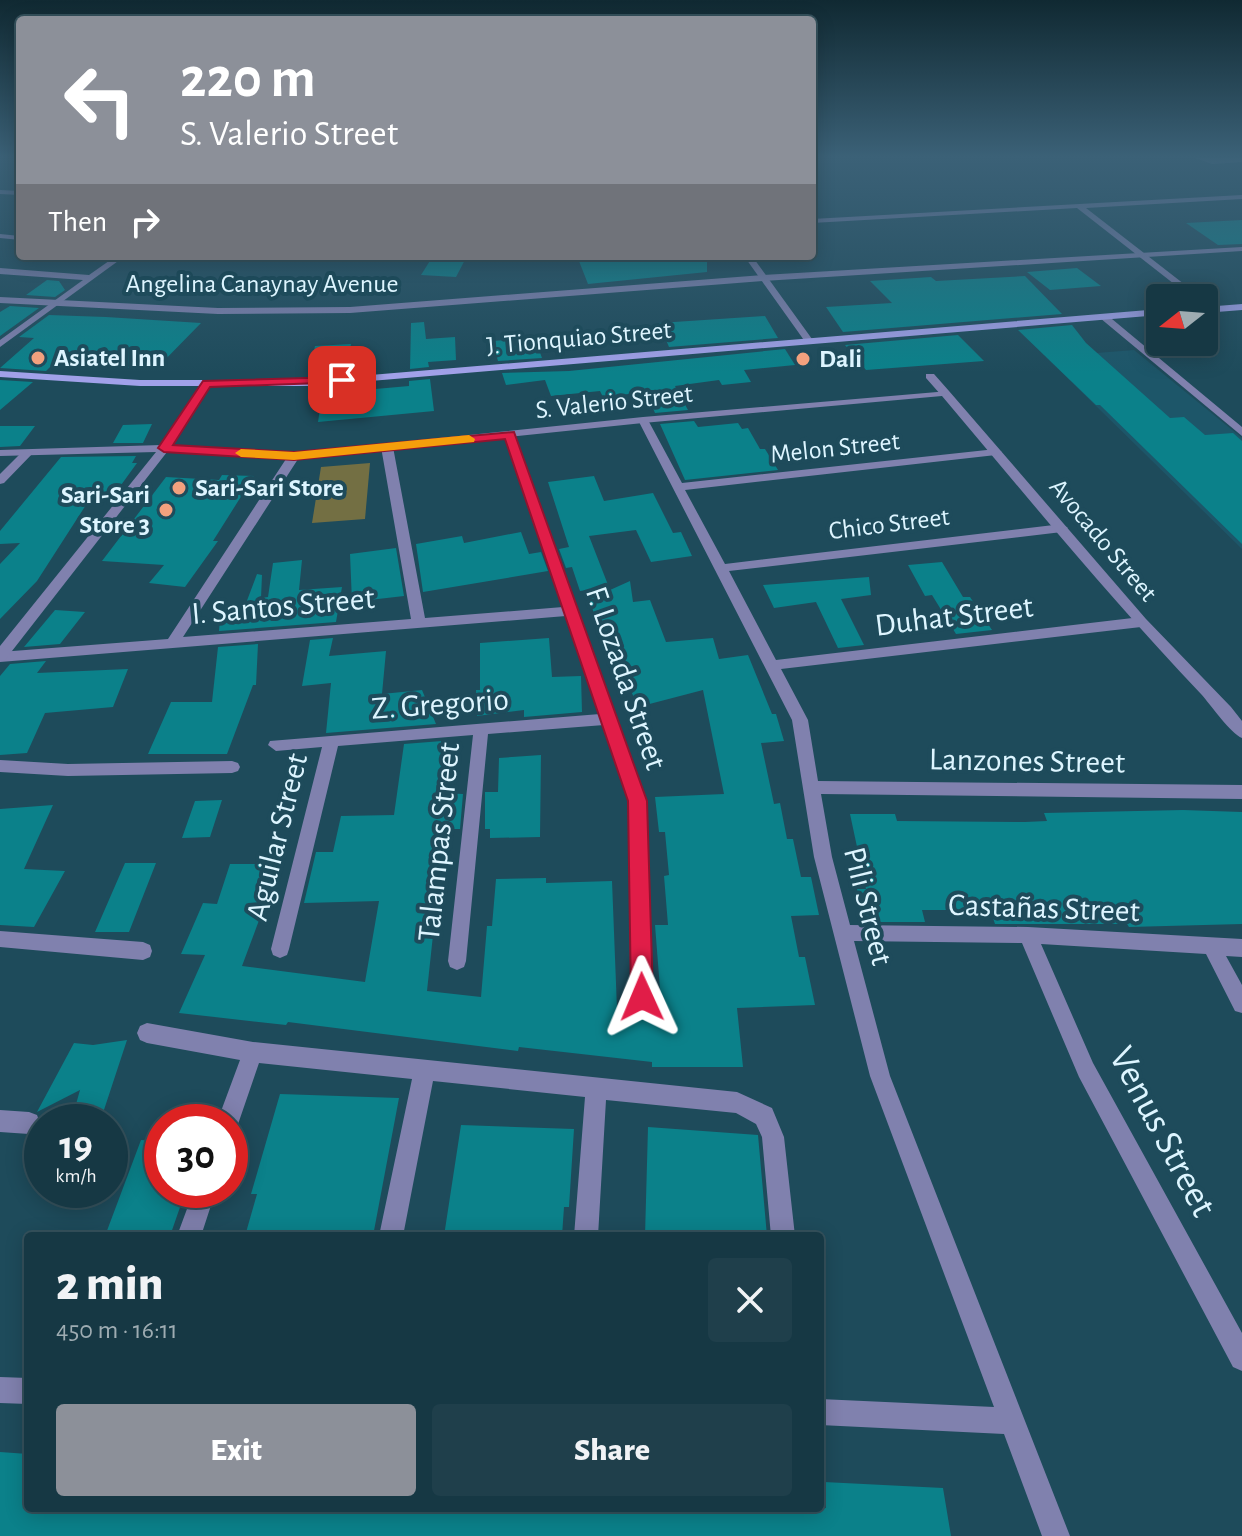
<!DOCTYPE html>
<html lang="en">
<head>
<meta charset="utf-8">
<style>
  :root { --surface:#163844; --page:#1f3f4b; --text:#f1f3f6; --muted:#9eacb2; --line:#35525d; --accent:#8c9099 }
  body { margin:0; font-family:"Alegreya Sans",sans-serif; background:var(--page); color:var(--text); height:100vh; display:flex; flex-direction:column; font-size:30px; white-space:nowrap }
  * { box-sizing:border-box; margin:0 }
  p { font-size:26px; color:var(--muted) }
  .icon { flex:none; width:44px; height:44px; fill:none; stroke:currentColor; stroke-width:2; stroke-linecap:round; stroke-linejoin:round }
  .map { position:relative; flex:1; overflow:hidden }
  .side { position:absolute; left:24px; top:1232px; width:800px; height:280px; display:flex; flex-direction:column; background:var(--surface); border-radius:8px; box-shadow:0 4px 20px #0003,0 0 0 2px var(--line) }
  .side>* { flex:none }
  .guide { position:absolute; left:16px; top:16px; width:800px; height:244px; border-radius:8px; box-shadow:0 4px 20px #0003,0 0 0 2px var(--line); background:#8c9099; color:#fff; overflow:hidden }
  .needle { width:52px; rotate:253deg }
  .buttons { position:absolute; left:1146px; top:284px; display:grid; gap:16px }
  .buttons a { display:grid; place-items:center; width:72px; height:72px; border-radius:8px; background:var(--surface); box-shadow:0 4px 20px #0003,0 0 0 2px var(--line); font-size:40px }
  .speed { position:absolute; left:24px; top:1104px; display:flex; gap:16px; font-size:40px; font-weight:700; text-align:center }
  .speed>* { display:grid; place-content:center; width:104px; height:104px; border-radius:50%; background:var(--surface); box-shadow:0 4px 20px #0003,0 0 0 2px var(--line); line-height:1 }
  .speed small { font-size:20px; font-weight:400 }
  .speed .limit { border:12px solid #d22; background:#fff; color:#111 }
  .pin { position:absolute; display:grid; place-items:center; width:68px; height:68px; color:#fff; margin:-34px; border-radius:16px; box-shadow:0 4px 12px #0006 }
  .me { position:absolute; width:88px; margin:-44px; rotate:359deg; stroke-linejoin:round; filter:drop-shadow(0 0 6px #0008) }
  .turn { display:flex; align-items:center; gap:28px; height:168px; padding:0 32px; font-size:36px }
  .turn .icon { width:104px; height:104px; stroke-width:2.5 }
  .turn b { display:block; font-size:56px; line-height:68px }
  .then { display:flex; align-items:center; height:76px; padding:0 32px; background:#0003; gap:16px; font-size:30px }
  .round { display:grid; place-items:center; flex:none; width:84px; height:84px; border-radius:8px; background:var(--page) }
  .headline { display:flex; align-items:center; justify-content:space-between; height:136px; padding:0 32px }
  h1 { font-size:48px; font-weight:800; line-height:60px }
  .primary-button { display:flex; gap:16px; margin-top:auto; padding:16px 32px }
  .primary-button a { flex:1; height:92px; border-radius:8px; background:var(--accent); color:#fff; font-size:32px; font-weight:800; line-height:92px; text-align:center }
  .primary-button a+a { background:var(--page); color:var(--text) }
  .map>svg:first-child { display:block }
  .built { fill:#1d5669 }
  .green { fill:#736f43 }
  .building { fill:#0b818a }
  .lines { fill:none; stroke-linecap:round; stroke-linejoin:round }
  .minor { fill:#8081ae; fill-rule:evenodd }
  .tertiary { fill:#8081ae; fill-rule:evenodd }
  .secondary { fill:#a1a1e9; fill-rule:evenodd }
  .route { fill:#e11d48; stroke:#92132f; stroke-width:2 }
  .slow { fill:#f59e0b }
  .poi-dot { fill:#f2a17e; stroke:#1e4b5b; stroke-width:3 }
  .labels { text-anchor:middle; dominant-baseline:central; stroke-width:8; stroke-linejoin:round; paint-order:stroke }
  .far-street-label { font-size:26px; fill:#ddf5ff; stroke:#1e4b5b }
  .far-poi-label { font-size:26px; font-weight:bold; fill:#ddf5ff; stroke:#1e4b5b; text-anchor:start }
  .street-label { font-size:32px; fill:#ddf5ff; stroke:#1e4b5b }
  .near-street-label { font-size:38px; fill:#ddf5ff; stroke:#1e4b5b }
</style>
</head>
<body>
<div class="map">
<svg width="1242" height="1536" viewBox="0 0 1242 1536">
  <rect width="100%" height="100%" fill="#1e4b5b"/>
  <path class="built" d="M1134,350l108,88v111l-196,-192z"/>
  <path class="green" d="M370,463l-5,56 -53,4 9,-56z"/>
  <path class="building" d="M1242,220v24l-24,1 -32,-22z
    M433,256h34l-11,21 -35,-2z
    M577,256h130v16l-119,12z
    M1077,268l24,18 -51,4 -23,-18z
    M1025,276l37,38 -219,18 -17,-25 66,-4 -22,-22 61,-4 5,4z
    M47,280l12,1 6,9 -10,7 -29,-2z
    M10,306l29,2 -39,28v-24z
    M49,315l57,2 95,6 -45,46 -104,-4 -6,6 -46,-3 34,-30 -15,-1z
    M765,316l13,22 -109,9 -10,-24z
    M424,322l2,17 29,-2 1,23 -28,2 1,5 -19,2 1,-46z
    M1072,325l14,18 84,75 14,-1 21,18 28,-2 9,8v103l-142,-139h-4l-78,-75z
    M958,335l26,26 -118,9 -21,-25z
    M535,338l7,20 -44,3 -6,-20z
    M351,344l-5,30 -22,2 1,-8 -15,1 5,-23z
    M785,349l10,16 -51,5 7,12 -29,3 -3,-5 -44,6 13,24 -33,3 -9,-21 -43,5 -3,-6 -49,5 -6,-16 -39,5 -4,-12 67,-2z
    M430,379l4,32 -116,11 5,-34 21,-2 -1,4h21l45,-4v-5z
    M0,380l33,2 -33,28z
    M694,421l4,6 40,-4 4,6 6,-1 12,21h5l13,21 -93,10 -25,-56z
    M152,424l-9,19h-30l10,-18z
    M0,426h35l-15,20 -20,1z
    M136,456l-4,7h5l-21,29 -23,2 -56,87 -37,38v-55l20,-21 -20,1v-13l61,-74z
    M222,475l32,1 -41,65h5l-33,46 -36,-4 15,-18 -62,-4 64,-84 53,3z
    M594,476l10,25 49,-8 20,40 8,-1 11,24 -41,6 -15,-32 -47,6 21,54 20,-9 3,21 17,-2 16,42 47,-4 6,21 29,-4 24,59h4l8,27 -23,2 13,61 6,-1 7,36h6l8,38h10l8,38 -28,1 8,41h6l10,48 -78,3 6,59h-91v-5l-133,-15 -1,4 -230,-29 -2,3 -107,-12 26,-58 -24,-1 22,-51 14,1 13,-40h41l-13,42 6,1 -22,59 123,16 14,-81 -75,2 12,-51h17l8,-36 53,-1 10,-71 38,-3 4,9 -4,43 21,1 -3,35h-9l-5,41h-6l-13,121 54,6 6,-71h5l4,-47 50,-1v5l66,-2 5,128 45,5 -7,-89h13l-4,-49 5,-1 -4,-43h-6l-4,-35 69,-3 -21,-104 -65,17 -20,-46 -10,1 -21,-72 -7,1 -8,-24 -6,1 -7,-19 10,-2 -21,-65z
    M521,532l8,22 12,-2 7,19 -125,21 -7,-48 46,-8 2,7z
    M396,548l8,48 -52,6 -2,-48z
    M302,560l-3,30 43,-3 -6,35 -117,9 1,-12h20l17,-45 5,1 -1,23 7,-1 5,-34z
    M942,562l21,35h7l22,33 -36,4 -24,-39 -7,1 -17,-31z
    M869,577l2,18 -30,4 23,46 -26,3 -22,-46 -42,6 -11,-23z
    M55,610l30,2 -25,32 -36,3z
    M333,638l-4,18 57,-5 -4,43 40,-4 14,34 -110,9 5,-50 -29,3 8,-46z
    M549,638l3,39 29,-1 1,36 -58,5v-7l-47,6 -1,-26h4v-47z
    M258,644l-2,41h-3l-26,69h-79l23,-52h41l6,-55z
    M46,661l-9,12 91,-4 -15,38 -68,6 -18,40 -27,2v-79l10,-12z
    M541,755l-1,82 -50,1v-9h-5v-37h13l1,-34z
    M222,800l-12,37 -28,1 13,-37z
    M53,805l-29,64 41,2 -31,56 -34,-2v-116z
    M1183,810l59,2v112l-113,3 -2,-3h-132l-4,-12 -23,1 -1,-3h-45l3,12h-61l-7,-33h9l-16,-75h45l2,7 128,1 22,-1 -3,-8z
    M125,863h31l-27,69h-34z
    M127,1040l-27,82h-29l9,-32 -43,22 37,-69 19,2z
    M280,1094l119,4 -26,138h-128l12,-42h-6z
    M461,1125l113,4 -5,78h-5l-2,29h-118z
    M648,1127l110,8 9,101h-122z
    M141,1140l21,1v49h24l-16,46h-65z
    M0,1452l28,2v54h798l-2,-26 119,6 8,48h-951z"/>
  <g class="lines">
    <path class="minor" d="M1195,158h47v4l-30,2z
      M0,190l20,1v4l-20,-1z
      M1242,195v4l-156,9 116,90h-10l-115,-90 -265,15v-4z
      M0,234l20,2v4l-20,-2z
      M116,256h9l-125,91v-7l83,-60 -83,-6v-6l89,7z
      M744,256h8l60,83v4h-6z
      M1100,314h6l136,113v9l-142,-118z
      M926,374h8l15,17v4h-8l-15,-17z
      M639,418l9,2 34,63 314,-34 6,3 -6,3 -311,35 40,74 337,-40 6,4 -6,4 -333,39 47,89 365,-43 7,5 -7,5 -360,42 27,51 10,61 424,4v14l-421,-5 11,63 18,68 178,2 214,12v18l-16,-1 16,29v28l-7,-2 -29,-57 -165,-10 52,119 149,270v38l-9,-4 -154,-290 -57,-134 -168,-2 36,135 180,460h-28l-38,-102 -184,-9v-26l174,8 -124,-331 -56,-219 -22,-137 -154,-300z
      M506,433l9,2 131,366 6,196 -3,7 -7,2 -7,-2 -3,-7 -2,-196 -26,-76 -116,9 -22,227 -2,6 -7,3 -7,-3 -2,-6 25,-226 -135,11 -49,203 -2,6 -7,3 -7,-3 -2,-6 51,-202 -46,4 -8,-6 2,-4 330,-27 -34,-98 -566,46v-10l168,-13 120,-183 6,-3 6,3 -117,181 228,-18 -30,-172 6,-3 6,3 32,171 138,-11 -58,-172z
      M24,450l10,2 -30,31 -4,1v-10z
      M0,760l68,4 164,-3 6,2 2,4 -2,4 -6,2 -164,3 -68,-4z
      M0,931l143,11 7,3 2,6 -2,6 -7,3 -143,-13z
      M147,1023l106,19 484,50 35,16 12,29 11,99h-24l-9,-99 -6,-13 -20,-11 -130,-13 -8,136h-24l11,-139 -152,-16 -30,155h-24l33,-157 -153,-16 -23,67 -6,2v-10h-13l23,-62 -93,-17 -7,-3 -3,-7 3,-7z
      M0,1110l29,2 8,3 3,8 -3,8 -8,3 -29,-2z
      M194,1190h22l-15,46h-24z
      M0,1377l28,1v26l-28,-1z"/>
    <path class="tertiary" d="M1242,247v4l-479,30 -413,32 -132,1 -218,-11v-6l218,11 132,-1 413,-32z
      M207,381l5,3 -40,61 122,8 349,-36 306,-26 197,228 85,88 11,14v17c-11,-4 -32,-34 -41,-44 -91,-96 -174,-197 -259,-298l-299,27 -349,36 -127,-7 -162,208 -5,1v-15l156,-194 -156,4v-6l161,-5 42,-63z"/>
    <path class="secondary" d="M1242,304v6l-38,3v-6z
      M1160,309v6l-849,71h-171l-140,-9v-6l140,9h171z"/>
  </g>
  <linearGradient id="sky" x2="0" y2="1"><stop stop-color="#102932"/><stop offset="0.42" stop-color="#3b6177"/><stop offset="1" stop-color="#3b6177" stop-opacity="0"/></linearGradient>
  <rect width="1242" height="373" fill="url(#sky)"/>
  <path class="route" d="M342,377l4,1v4l-136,5 -37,58 121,7 220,-20 133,369 6,196 -3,7 -8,3 -8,-3 -3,-7 -3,-196 -123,-362 -211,21 -130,-8 -6,-4 45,-67z"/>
  <path class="slow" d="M469,435l6,4 -1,3 -180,18 -53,-3 -6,-4 6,-4 53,3z"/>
  <g class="poi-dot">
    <circle cx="38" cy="358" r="8"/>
    <circle cx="803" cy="359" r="8"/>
    <circle cx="179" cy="488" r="8"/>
    <circle cx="166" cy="510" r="8"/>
  </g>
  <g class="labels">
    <g class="far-street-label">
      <text x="262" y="284">Angelina Canaynay Avenue</text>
      <text transform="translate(579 338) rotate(-5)">J. Tionquiao Street</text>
      <text transform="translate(614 402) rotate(-6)">S. Valerio Street</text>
      <text transform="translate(835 448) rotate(-6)">Melon Street</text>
      <text transform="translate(889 524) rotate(-7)">Chico Street</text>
      <text transform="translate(1103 540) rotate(50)">Avocado Street</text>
    </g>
    <g class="far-poi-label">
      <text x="54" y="358">Asiatel Inn</text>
      <text x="819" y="359">Dali</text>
      <text x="195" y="488">Sari-Sari Store</text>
      <text x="150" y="495" text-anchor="end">Sari-Sari<tspan x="150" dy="30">Store 3</tspan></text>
    </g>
    <g class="street-label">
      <text transform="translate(283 606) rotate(-5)">I. Santos Street</text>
      <text transform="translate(954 616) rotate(-7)">Duhat Street</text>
      <text transform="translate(626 678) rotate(71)">F. Lozada Street</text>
      <text transform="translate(440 704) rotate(-4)">Z. Gregorio</text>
      <text transform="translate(1027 761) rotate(1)">Lanzones Street</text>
      <text transform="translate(277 837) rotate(-76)">Aguilar Street</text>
      <text transform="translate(439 842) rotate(-84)">Talampas Street</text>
      <text transform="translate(868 906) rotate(76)">Pili Street</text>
      <text transform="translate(1044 908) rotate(2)">Castañas Street</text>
    </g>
    <g class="near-street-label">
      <text transform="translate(1162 1132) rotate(62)">Venus Street</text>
    </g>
  </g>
</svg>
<div class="buttons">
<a><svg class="needle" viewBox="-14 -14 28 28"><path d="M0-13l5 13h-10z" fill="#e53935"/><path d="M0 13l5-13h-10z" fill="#9eacb2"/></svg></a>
</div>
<div class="speed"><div>19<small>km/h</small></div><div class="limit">30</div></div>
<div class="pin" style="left:342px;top:380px;background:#d93025"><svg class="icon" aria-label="arrive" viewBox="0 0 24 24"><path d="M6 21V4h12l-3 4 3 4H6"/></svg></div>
<svg class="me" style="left:642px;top:997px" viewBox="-20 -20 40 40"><path d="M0-17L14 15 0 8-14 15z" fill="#e11d48" stroke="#fff" stroke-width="4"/></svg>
<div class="guide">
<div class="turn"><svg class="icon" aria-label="left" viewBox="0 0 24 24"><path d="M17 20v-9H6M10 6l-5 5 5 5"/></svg><div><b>220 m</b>S. Valerio Street</div></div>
<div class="then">Then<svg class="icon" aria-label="right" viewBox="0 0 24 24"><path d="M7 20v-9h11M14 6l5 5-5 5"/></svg></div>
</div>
<section class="side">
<div class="headline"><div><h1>2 min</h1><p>450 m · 16:11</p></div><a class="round"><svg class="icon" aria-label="close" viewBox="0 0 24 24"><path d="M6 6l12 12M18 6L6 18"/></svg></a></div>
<div class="primary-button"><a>Exit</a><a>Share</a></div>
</section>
</div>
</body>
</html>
